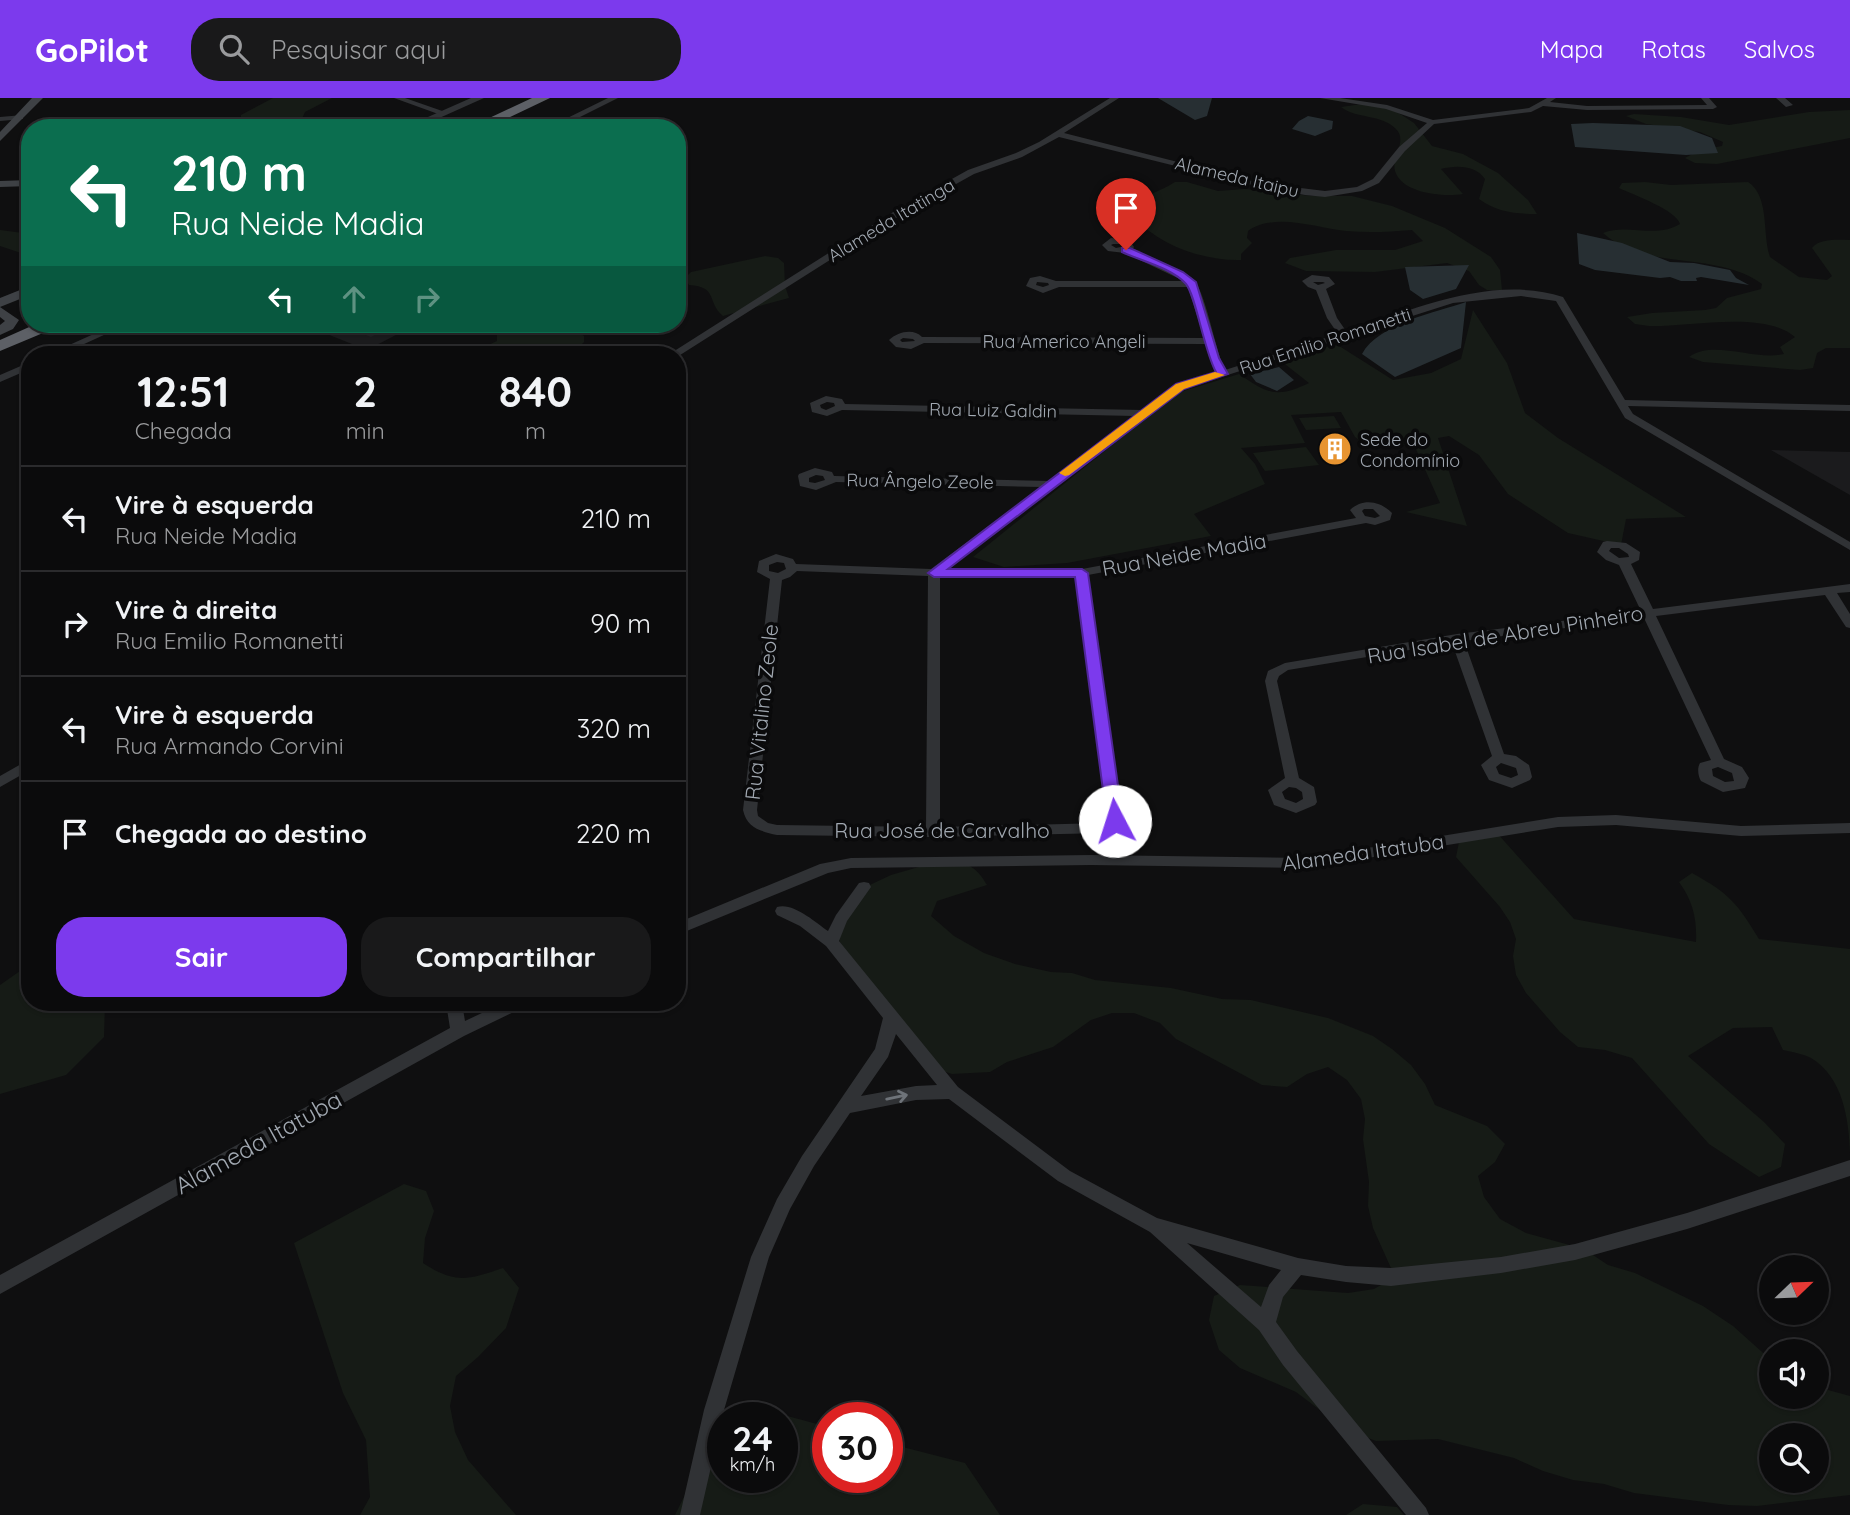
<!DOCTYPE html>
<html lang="pt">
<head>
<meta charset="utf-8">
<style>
  :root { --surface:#0b0b0c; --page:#19191a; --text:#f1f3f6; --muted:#9a9b9d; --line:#2b2b2d; --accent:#7c3aed }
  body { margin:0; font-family:Quicksand,sans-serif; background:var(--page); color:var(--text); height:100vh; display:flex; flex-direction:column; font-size:26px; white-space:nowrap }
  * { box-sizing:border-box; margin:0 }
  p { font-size:23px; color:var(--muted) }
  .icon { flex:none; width:38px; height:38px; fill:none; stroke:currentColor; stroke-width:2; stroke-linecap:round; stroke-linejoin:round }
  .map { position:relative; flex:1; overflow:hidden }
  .details { position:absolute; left:21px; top:248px; width:665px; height:665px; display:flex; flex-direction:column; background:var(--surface); border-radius:28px; box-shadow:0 2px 5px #0004,0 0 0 2px var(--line) }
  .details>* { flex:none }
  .banner { position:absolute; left:21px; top:21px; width:665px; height:214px; border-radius:28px; box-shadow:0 2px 5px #0004,0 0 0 2px var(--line); background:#0b6e4f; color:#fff; overflow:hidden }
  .needle { width:46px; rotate:67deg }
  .buttons { position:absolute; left:1759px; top:1157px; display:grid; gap:14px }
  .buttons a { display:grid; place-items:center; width:70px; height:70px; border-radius:50%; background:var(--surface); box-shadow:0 2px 5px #0004,0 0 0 2px var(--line); font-size:35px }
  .speed { position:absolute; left:707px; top:1304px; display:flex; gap:14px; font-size:35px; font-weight:700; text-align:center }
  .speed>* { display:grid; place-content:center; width:91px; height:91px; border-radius:50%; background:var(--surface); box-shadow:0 2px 5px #0004,0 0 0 2px var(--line); line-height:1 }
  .speed small { font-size:18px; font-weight:400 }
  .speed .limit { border:10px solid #d22; background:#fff; color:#111 }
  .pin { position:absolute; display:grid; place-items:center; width:60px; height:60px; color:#fff; margin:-72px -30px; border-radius:50% 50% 50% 0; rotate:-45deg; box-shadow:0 0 7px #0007 }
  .pin .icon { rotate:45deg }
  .me { position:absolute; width:77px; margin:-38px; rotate:355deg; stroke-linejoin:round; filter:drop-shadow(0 0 5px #0008) }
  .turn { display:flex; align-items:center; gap:24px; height:147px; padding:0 35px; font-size:32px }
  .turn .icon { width:91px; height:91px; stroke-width:2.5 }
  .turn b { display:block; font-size:49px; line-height:60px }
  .lanes { display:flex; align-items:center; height:66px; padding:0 35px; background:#0003; justify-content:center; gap:35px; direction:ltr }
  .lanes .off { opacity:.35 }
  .eta { display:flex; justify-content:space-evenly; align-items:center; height:119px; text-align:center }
  .eta b { font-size:42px; font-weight:800; line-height:49px }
  .primary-button { display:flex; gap:14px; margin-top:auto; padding:14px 35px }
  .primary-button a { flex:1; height:80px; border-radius:28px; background:var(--accent); color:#fff; font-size:28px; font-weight:800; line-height:80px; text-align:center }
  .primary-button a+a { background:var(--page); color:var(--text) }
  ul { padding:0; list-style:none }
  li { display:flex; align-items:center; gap:21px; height:105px; padding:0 35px; border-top:2px solid var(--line) }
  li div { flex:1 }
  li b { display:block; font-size:26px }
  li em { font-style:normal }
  header { display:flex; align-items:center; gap:42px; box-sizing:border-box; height:98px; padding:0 35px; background:var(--accent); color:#fff }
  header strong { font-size:33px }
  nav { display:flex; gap:38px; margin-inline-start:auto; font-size:24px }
  .search { width:490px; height:63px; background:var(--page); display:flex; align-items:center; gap:18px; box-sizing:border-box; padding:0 24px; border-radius:28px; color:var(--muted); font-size:26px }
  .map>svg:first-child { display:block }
  .built { fill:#1b1b1d }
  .green { fill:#161b16; fill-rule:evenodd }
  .water { fill:#272f33 }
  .building { fill:#222224 }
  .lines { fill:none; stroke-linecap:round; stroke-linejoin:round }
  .minor { fill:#303235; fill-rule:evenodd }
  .tertiary { fill:#303235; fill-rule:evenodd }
  .secondary { fill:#3e4145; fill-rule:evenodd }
  .motorway { fill:#5d6066; fill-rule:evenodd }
  .oneway { stroke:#6e7379 }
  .route { fill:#7c3aed; stroke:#51269a; stroke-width:2 }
  .slow { fill:#f59e0b }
  .labels { text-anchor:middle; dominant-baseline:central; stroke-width:7; stroke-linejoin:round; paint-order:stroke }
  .far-street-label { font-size:18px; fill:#a1a8b1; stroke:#0a0a0b }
  .far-poi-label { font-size:18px; fill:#a1a8b1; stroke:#0a0a0b; text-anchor:start }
  .street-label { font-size:21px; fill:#a1a8b1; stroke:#0a0a0b }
  .near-street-label { font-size:24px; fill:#a1a8b1; stroke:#0a0a0b }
</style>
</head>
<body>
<header>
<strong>GoPilot</strong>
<div class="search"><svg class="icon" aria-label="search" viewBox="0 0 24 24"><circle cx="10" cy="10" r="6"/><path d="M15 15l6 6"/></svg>Pesquisar aqui</div>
<nav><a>Mapa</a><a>Rotas</a><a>Salvos</a></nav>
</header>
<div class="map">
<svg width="1850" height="1417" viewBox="0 0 1850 1417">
  <rect width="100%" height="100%" fill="#0f0f10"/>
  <path class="built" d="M302,226h115l-50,26z
    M1771,352l79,2v43z"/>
  <path class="green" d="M273,0h59l-27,14 -7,16h-62l5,-6v-7z
    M1362,6l32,6 20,13 18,23 31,8 35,19 30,27 9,14c-22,0 -40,-2 -58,-15l6,-20c-9,-14 -29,-14 -44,-10l22,25c-19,3 -61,0 -68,-23 -4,-14 13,-30 1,-42 -14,-15 -40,-10 -55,-22z
    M1850,12v28l-133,26 -22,-1 -10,-5 15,-8 22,-4 1,-4 -23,-10 -54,-8 -20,-8 8,-2 47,3 48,8 80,-13z
    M1175,84h12l31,9 27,-2 67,7h40l40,10 53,22 46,29 9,13 2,20h-15l-8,-5 -10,-14 -22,-8 -72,9 -69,-1 -21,-8 5,-5 46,-8h59l28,-9 -11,-11c-22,2 -44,3 -66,1 -30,-3 -71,-19 -98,0l-1,7 5,5 -11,11v6c-36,1 -81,-14 -105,-41 2,-26 21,-25 39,-37z
    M1645,84l26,3 77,-3c22,14 14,52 22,75l29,20 28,3 5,-4 -20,-28c8,-10 26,-8 38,-8v108h-24l-9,5 -4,15 -13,2 -97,-8 -14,-5c25,-18 65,4 95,-3l-4,-7 15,-10c-30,-27 -107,-10 -146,-11l-14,-2 -8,-7 25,-4 53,-3 11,-2 11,-10 34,-9 1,-5c-46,-34 -116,-12 -159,-51 24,-10 53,6 77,-9 -4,-14 -46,-29 -61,-36l3,-5z
    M0,132l30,4v22l-30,-10z
    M765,158l13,2 6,5 1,23 4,12 -66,18c-17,-14 -4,-29 -34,-31l-4,-7 6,-6z
    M1473,212l34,53 18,50 33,25 128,79 -60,2 -5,26 -53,-12 -60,-39 -29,-39 -30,-19 -11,2 29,88 -61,-14 34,-9 -25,-56 -24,-4 -21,5 -15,-11 -14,-25 -50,3 14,28 -64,5 14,16 10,20 -71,30 17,22 -144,27 -63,4 -31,-10 204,-164 62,-19c28,19 37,25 70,9l-28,-22 55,-17 57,36 38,-7 30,-14z
    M477,226h92l15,12v6l-9,9h31l18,4h-152l1,-3 24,-11v-6z
    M1334,318l7,12 -35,2 -7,-12z
    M1306,349l13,18 -54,6 -12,-18z
    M1497,735l77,86 122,23c1,-23 -3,-41 -17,-60l13,-9c38,21 45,30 67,66l91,10v204c-1,-33 -7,-76 -39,-95 -8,-4 -19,-6 -28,-8l-11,-23 -39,1 -45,28 76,66 21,22 -4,23 -22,10 -50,-33 -77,-86 -27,-8 -27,-3 -18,-15 -34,-39 -10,-18 -3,-19 3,-17 -6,-17 -10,-15 -44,-50 3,-15z
    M936,764c26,-1 38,0 51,23l-50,16 -6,15 23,20 30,17 31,11 36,8 21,1 23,7 76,8 51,11 29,1 77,18 45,18 19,13 19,16 14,19 10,21 52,21 18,18 -10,18 -17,14 6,21 16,22 26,14 58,16 24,16 27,8 68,33 30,20 38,34v36h45l1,-9 33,9v99l-93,11 -29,-1 -94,-12 -30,-9 -31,-4 -30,-9 -29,-13 -76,-19 -62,2 -31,-12 -49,-37 -56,-24 -21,-18 -10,-30 5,-24 26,-11 108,8 26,-4 21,-12 -22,-49 -5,-22 1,-24 -6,-43 2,-20 -4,-20 -14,-19 -19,-13 -21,7 -20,13 -25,-2 -86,-46 -16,-16 -26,-10h-22l-21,7 -38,27 -46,15 -17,10 -38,2 -24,-8 -29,-28 -56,-85 -5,-18 19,-44 34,-16zM1771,1337h45v45h-45z
    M30,866v39h75l-1,34 -38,38 -66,19v-109z
    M404,1086l22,7 8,20 -9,27 -2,25c32,21 45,17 80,5l16,20 -13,40 -28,29 -22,19 -6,30 5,26 13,28 48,55h-156l10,-18 -4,-57 -23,-47 -49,-150z
    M769,1313l59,16v50h59v-34l78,20 35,52h-325l37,-75 11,-7v44h59v-59l-30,-1z
    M1363,1406l34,3 7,8h-58z"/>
  <path class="water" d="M1158,0h54l-5,18 -12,4z
    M1308,18l25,5 -1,8 -17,7 -23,-7 7,-8z
    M1593,25l87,3 32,12 6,15 -32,2 -111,-8 -4,-23z
    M1577,135l45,10 48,19 24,1 36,7 6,8 13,7 -48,-8 -5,1 1,3h-16l-11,-4 -10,1 -65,-8 -16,-6z
    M1469,167l-13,24 -33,10 -13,-9 -5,-23z
    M1466,204l-5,46 -66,29 -33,-23c16,-30 74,-42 104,-52z
    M1279,269l15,13 -17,11 -21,-9 -6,-8z"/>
  <path class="building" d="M337,226h61l-27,13z"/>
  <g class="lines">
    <path class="minor" d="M394,0h11l43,15 -7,2z
      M608,0h10l-60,30h-11z
      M1110,0h9l-55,35 196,50 65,8 32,-4 16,-8 26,-32 28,-24 -41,-14 -66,-11h20l47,7 46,15 96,-12 18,-10h9l-6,4 37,4 120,-1 -6,-7h8l8,9 -4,2 -126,1 -44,-4 -12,6 -97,12 -29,27 -26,32 -17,8 -37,6 -20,-2 -45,-8 -201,-50 -37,20 -48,17 -70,39 -227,144 -9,-2 230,-146 70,-39 48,-17 23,-11z
      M1776,0h9l8,7 -7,2z
      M23,17v4l-23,2v-4z
      M1111,140l18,2 5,7 -2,3c16,7 47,18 60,28 13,10 23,72 33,92l113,-36 -11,-16 -11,-28 -8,-3 -6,-6 10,-6 17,2 6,7 -9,5 11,29 9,13c68,-21 146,-57 217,-34l62,103 225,5v6l-222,-5 5,8 217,128v8l-225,-132 -69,-117 -35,-5 -68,7 -269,86 -238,180h136l274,-51 -6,-8c13,-12 30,-9 42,3l-2,7 -15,5 -9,-2 -278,52 35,246 -17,12 -173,4 -156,-2c-17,-4 -30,-7 -34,-25l27,-231 -13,-7 2,-11 17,-7 17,5 3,5 135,5 110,-82 -205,-5 -20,8 -16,-4 -2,-10 1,-2 16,-6 17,4 2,4 215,5 86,-65 -293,-6 -15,6 -15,-4 -2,-9 16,-7 16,3 3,5 298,6 33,-25 40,-13 -11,-28 -281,-1 -13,6 -15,-2 -7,-7c9,-8 24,-12 33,-3l282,1 -16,-51h-129l-16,6 -17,-7 4,-8 10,-2 16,5h128l-59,-28 -17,-2 -6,-6zM1113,146h10l2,2 -9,2 -5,-3zM1037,184l11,1 1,2 -6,2 -7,-2zM1313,184h10l2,1 -7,2zM903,240l10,1 2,2 -13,1 -2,-2zM827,304l7,1 1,3 -9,4 -5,-2 -1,-3zM816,377l7,1 2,4 -10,3 -6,-1v-4zM1364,411h9l7,7 -5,2 -10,-2 -3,-5zM777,464l7,1 2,6 -8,4 -9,-2v-6zM797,473l131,5 -2,251 -149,-2 -9,-2 -10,-7 -1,-6 25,-230 8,-3zM940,479h137l32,242 -6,4 -163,4z
      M116,226h12l-68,31h-13z
      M30,264v7l-30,13v-7z
      M1607,443l19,2 14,9 -1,8 -8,4 22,45 197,-25v8l-13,1 13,21v14l-4,-1 -21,-32 -169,21 68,143 18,8 7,11 -4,10 -22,4 -22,-11c-3,-5 -4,-13 -1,-18l11,-3 -67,-142 -180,23 40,113 12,2 13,9 3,12 -2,3 -18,8 -23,-8 -8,-15 11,-9 -40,-113 -164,27 -9,6 -2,5 22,97 15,9 3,15 -2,3 -19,8 -22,-8 -6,-15 17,-12 -20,-97 3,-10 17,-8 172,-29 184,-23 -22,-46 -13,-5 -9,-8 6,-10zM1611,450h8l9,6 1,3 -10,1 -10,-7zM1501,665l15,5 2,7 -7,3 -12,-4 -3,-7zM1718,669l14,6 2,8 -9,1 -12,-6 -1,-7zM1289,689l7,1 6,4 1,7 -7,4 -11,-4 -3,-7z
      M30,661v11l-30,17v-11z
      M1616,717l125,11 109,-3v10l-109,3 -125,-11 -58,2 -252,41 -215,-3 -240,3 -23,5 -151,62v-12l143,-59 31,-6 240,-3 215,3 252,-41z
      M864,784l5,1 2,4 -24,34 -8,20 119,146 112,84 87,47 141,40 48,8 45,2 110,-11 74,-13 112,-31 163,-53v16l-163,53 -112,31 -74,13 -110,13 -45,-4 -45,-7 -18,22 -7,25 21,29 129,157 3,7h-23l-123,-150 -24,-35 -109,-98 -92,-51 -109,-82 -33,1 -66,13 -36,53 -24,43 -21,48 -45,153 -24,105h-20l24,-105 47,-153 26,-58 25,-43 73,-107 8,-31 -57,-72 -26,-20 -23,-11 -2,-4 2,-4c16,-5 38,15 51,24l8,-16 23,-32zM896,936l41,51 -21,1 -55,10 27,-39zM1187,1145l94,27 -12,15 -8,22z
      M446,905h16l3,18 38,-18h23l-2,4 -60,29 -464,258v-19l450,-247z"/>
    <path class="tertiary" d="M471,0h13l-67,30h-14z"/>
    <path class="secondary" d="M32,0h11l-43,43v-9z
      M30,82v6l-30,1v-6z
      M30,188v9l-30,12v-9z
      M0,209l19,13 -6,9 -13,6v-10l5,-4 -5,-4z"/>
    <path class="motorway" d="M532,0h18l-63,30h-19z
      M36,226h21l-2,4 -55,23v-11z"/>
  </g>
  <defs><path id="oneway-shaft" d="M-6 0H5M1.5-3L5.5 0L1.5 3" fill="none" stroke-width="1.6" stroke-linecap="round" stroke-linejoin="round" transform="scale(1.75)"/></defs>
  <use class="oneway" href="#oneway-shaft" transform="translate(897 999) rotate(-12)"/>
  <path class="route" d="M1122,150h8l53,24 13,10 23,76 9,16 -44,15 -236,180h134l6,4 35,248 -8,6 -8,-6 -32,-244h-141l-6,-4 248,-189 40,-12c-12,-21 -20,-76 -30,-88 -14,-16 -45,-23 -64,-32z"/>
  <path class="slow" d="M1215,274l10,3 -41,14 -115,86 -4,1 -6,-3 117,-89z"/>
  <defs>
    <symbol id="building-disc" viewBox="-11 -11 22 22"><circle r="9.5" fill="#e79431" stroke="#0a0a0b"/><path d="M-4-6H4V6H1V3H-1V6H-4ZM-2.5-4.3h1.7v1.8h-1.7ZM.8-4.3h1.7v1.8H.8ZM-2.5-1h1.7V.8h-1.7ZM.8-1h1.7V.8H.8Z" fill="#fff"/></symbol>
  </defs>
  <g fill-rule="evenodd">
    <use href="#building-disc" x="1316" y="332" width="38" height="38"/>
  </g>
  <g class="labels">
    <g class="far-street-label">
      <text transform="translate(1237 79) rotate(13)">Alameda Itaipu</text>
      <text transform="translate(891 122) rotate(-31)">Alameda Itatinga</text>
      <text x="1064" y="243">Rua Americo Angeli</text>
      <text transform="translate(1325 243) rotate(-18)">Rua Emilio Romanetti</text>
      <text transform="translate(993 312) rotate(1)">Rua Luiz Galdin</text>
      <text transform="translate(920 383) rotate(1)">Rua Ângelo Zeole</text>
    </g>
    <g class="far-poi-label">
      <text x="1360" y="341">Sede do<tspan x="1360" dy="21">Condomínio</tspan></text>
    </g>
    <g class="street-label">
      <text transform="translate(1184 456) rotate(-10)">Rua Neide Madia</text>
      <text transform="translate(1505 536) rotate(-9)">Rua Isabel de Abreu Pinheiro</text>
      <text transform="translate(761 614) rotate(-84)">Rua Vitalino Zeole</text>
      <text x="942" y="732">Rua José de Carvalho</text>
      <text transform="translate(1363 754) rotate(-8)">Alameda Itatuba</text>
    </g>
    <g class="near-street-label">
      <text transform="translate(258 1044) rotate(-29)">Alameda Itatuba</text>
    </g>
  </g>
</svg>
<div class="buttons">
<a><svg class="needle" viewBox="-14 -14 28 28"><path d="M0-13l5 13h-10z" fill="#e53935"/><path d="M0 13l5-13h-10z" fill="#9a9b9d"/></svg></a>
<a><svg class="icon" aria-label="sound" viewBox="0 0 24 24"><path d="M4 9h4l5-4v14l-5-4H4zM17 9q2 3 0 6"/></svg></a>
<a><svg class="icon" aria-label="search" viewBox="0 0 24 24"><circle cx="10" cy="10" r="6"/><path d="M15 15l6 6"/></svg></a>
</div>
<div class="speed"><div>24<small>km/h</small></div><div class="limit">30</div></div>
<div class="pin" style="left:1126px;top:152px;background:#d93025"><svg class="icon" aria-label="arrive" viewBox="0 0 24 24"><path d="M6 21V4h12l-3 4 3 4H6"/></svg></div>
<svg class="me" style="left:1115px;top:723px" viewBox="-20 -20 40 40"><circle r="19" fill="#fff"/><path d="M0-13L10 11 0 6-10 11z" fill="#7c3aed"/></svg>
<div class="banner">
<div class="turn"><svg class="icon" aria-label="left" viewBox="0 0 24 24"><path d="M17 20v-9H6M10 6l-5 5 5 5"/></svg><div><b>210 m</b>Rua Neide Madia</div></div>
<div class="lanes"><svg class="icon" aria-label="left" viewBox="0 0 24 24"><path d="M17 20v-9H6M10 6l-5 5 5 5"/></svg><svg class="icon off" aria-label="ahead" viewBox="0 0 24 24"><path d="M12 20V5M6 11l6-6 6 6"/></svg><svg class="icon off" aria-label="right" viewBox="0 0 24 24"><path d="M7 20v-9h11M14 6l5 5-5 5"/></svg></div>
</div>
<section class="details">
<div class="eta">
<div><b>12:51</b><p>Chegada</p></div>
<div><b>2</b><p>min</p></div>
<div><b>840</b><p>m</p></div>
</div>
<ul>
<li><svg class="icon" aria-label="left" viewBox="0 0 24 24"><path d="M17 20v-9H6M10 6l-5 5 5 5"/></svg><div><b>Vire à esquerda</b><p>Rua Neide Madia</p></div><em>210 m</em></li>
<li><svg class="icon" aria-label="right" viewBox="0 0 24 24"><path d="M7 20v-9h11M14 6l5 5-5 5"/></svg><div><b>Vire à direita</b><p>Rua Emilio Romanetti</p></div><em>90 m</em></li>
<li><svg class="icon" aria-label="left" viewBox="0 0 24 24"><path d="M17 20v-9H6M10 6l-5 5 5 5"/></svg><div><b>Vire à esquerda</b><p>Rua Armando Corvini</p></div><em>320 m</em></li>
<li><svg class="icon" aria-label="arrive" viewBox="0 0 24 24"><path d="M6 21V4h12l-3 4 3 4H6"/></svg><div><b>Chegada ao destino</b></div><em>220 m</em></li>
</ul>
<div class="primary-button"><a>Sair</a><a>Compartilhar</a></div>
</section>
</div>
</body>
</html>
